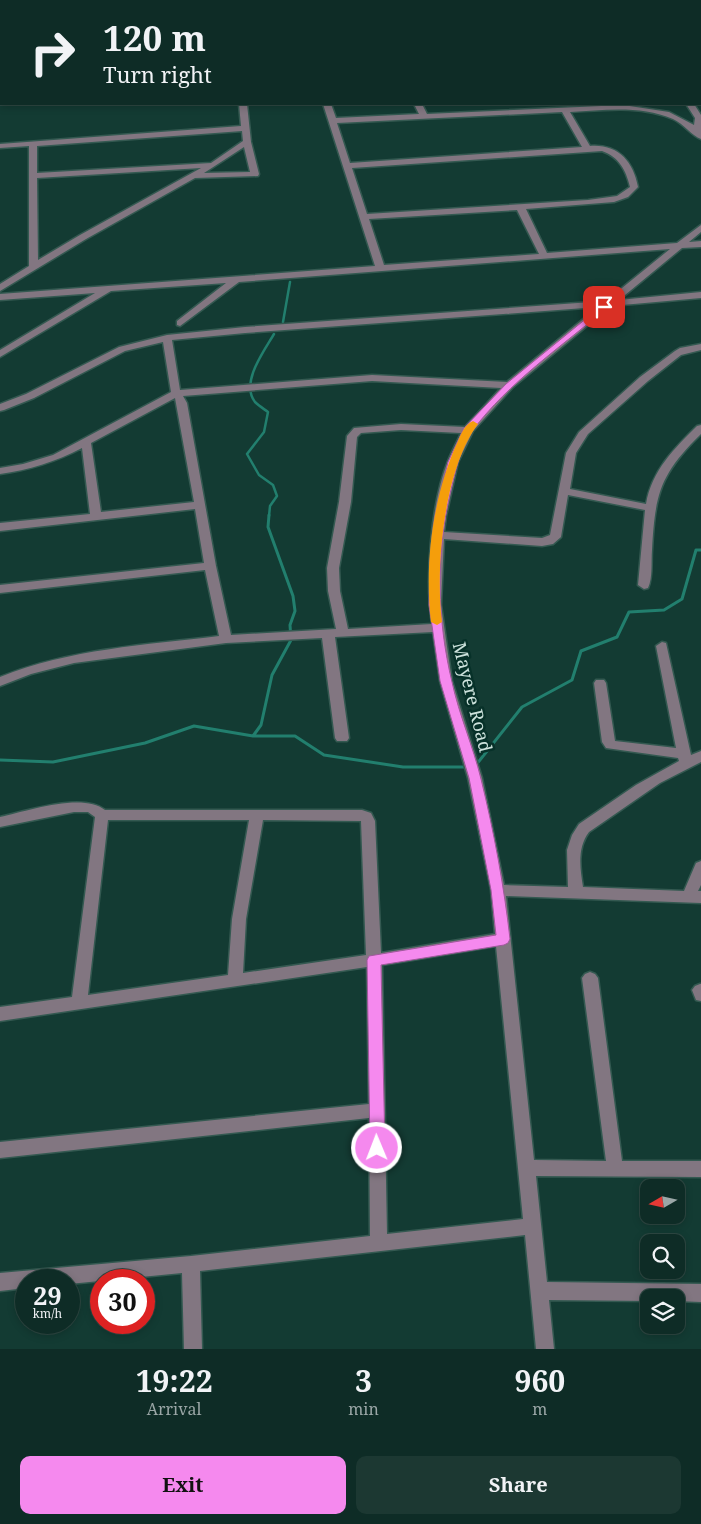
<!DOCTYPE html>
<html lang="en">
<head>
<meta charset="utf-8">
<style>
  :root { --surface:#0e2c26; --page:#1c3832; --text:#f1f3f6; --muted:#9ba7a7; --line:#2e4843; --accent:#f589ee }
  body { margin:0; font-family:"Noto Serif",serif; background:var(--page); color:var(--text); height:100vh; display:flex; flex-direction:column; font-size:19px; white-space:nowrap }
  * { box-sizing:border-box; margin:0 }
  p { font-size:16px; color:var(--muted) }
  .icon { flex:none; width:28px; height:28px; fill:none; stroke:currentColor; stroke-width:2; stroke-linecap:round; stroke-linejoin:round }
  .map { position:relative; height:1349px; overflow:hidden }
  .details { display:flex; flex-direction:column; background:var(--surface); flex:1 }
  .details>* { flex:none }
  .guide { position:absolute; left:0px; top:0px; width:701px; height:105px; box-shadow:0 2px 8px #0003,0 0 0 1px var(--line); background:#0e2c26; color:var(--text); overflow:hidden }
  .needle { width:32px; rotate:261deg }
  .buttons { position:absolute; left:640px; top:1179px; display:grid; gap:10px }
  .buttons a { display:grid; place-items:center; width:45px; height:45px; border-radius:10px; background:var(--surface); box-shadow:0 2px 8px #0003,0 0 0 1px var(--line); font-size:25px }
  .speed { position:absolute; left:15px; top:1269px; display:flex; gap:10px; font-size:25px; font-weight:700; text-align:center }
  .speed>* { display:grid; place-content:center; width:65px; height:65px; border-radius:50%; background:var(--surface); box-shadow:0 2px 8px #0003,0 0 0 1px var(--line); line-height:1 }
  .speed small { font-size:12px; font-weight:400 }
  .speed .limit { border:8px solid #d22; background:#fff; color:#111 }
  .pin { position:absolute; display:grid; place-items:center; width:42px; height:42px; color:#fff; margin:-21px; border-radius:10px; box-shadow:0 2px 8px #0006 }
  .me { position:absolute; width:55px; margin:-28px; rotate:359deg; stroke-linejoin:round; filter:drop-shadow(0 0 4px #0008) }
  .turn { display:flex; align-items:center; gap:18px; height:105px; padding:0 20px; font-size:22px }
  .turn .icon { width:65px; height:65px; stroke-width:2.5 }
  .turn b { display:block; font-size:35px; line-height:42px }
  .eta { display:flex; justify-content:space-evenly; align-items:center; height:85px; text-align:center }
  .eta b { font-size:30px; font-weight:700; line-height:35px }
  .button { display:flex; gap:10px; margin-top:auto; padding:10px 20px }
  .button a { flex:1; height:58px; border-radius:10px; background:var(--accent); color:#111; font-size:20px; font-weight:700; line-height:58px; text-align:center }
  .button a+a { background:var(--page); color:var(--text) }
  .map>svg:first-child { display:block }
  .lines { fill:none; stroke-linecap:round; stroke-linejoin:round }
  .stream-far1 { stroke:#227f6e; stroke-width:2.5 }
  .stream { stroke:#227f6e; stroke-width:3 }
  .minor-casing { stroke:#345951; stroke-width:3 }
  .minor { fill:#827681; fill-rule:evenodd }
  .route { fill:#f589ee; stroke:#9f599b }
  .slow { fill:#f59e0b }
  .labels { text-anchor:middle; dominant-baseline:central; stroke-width:5; stroke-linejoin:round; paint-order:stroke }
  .street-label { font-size:18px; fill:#cde2dc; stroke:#073129 }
</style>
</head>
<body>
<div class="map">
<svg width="701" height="1349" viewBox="0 0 701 1349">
  <rect width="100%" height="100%" fill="#133b33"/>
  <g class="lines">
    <path class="stream-far1" d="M283,322l7,-40
      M269,516l1,-10 7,-10 -4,-11 -14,-10 -12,-21 17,-22 4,-20c-4,-3 -9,-6 -13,-10 -15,-19 9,-51 19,-68"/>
    <path class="stream" d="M253,736l8,-11 11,-50 19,-35 -1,-15 5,-14 -2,-15 -25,-69 1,-12
      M0,760l53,2 92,-19 49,-17 59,10h42l29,19 79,12h65
      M476,765l46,-58 50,-27 9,-29 36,-14 12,-25 35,-2 18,-11 14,-49h5"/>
    <defs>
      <path id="minor" d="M223,0h6v1h-6z
        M292,0h6v1h-6z
        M415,0h7v1h-7z
        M557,0h7v1h-7z
        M675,0h7v1h-7z
        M700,25h1v6h-1z
        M700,40h1v4h-1z
        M700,63h1v4h-1z
        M700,88h1v4h-1z
        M239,104h8l4,38 8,32 -1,2 -63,2 -109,61 -86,52v-7l29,-18v-120l-29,2v-4l241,-18zM242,131l1,10 -32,22 -174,10v-27zM244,147l6,25 -46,1zM201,168l-121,67 -42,25 -1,-82z
        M323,104h8l5,14 83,-4 -5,-10h8l5,10 196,-9 46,7 25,13 1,-7 -9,-14h8l7,11v24c-9,-3 -17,-15 -28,-20 -32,-14 -69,-9 -103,-7l20,34c28,-2 43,15 48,41l-10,10 -14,5 -88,7 21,44 130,-10 24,-18v7l-12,10 12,-1v6l-19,1 -63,52 82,-8v6l-90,8 -98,81 -40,44 -15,31 -12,54 -2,16 98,6 8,-3 16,-82 13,-21 61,-55 35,-26 5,-3 21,-4v6l-20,5 -33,26 -60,53 -12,19 -6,36 76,15c6,-34 28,-55 51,-78l4,-1v9c-41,40 -46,60 -49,116 -1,11 1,28 -4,38l-4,1 -6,-4 7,-75 -77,-15 -7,42 -8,7 -11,2 -98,-7 -3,66 11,76 30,97 22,107 64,2 -1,-37 5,-15 7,-11 57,-39 43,-24 -1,-3 -72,-10 -4,-6 -8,-59 2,-3h8l2,3 9,58 61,7 -20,-102 6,-4 4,1 25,112 10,-4v11l-41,21 -71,49c-12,16 -9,36 -6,55l101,4 12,-28 5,-2v24l-3,6h3v12l-195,-7 28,264 72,1 -24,-183 3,-4 5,-2 5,2 3,4 24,183h79v16l-165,-1 11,106 154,2v18l-25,-1v-3h-27v3l-100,-1 5,49h-18l-11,-114 -325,36 2,78h-18l-2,-76 -113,11v-4h-43v8l-26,3v-18l191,-17 179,-20 -1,-118 -369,40v-16l369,-38 -2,-137 -367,54v-14l72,-10 23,-180 -7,-5h-14l-74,15v-10c27,-6 83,-25 105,-7h257l9,3 4,8 6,132 114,-19 -4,-44 -23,-112 -28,-97 -7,-49 -98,5 14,101 -2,3h-10l-2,-3 -13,-100 -96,5 -152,20 -43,11 -31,12v-9c69,-28 146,-32 219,-41l-14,-66 -205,23v-8l204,-22 -9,-54 -195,22v-8l90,-9 -8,-66c-27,14 -53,22 -82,26v-6l23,-4 30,-9 118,-63 -8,-50 -38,9 -91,47 -30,12 -4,1v-7l26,-10 93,-47 48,-12 78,-8 361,-26 64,-52 -431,33 -59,44 -3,-1v-4l49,-38 -115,8 -111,66v-7l95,-57 -95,7v-6l375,-28zM562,112l20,35 -232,16 -13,-40zM602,151c17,6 24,19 28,36l-13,9 -29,4 -221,14 -15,-46zM517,210l22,44 -155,11 -15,-46zM598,307l-91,75 -135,-7 -192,15 -8,-50 73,-7zM372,381l129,7 -36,39 -64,-3 -47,4 -7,8 -8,66 -12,66 1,23 8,38 -105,6 -15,-69 -29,-163 -4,-7zM175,398l19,104 -93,10 -10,-69zM401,430l60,3c-4,9 -9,18 -13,28 -17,42 -23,118 -16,163l-84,5 -8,-38 -1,-23 12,-66 6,-65 4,-4zM108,820h141l-17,99 -4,56 -140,20zM263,820l98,1 5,134 -123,18 3,-54zM496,946l27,273 -136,15 -5,-269z
        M700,984h1v17l-5,-1 -4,-10 3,-4z"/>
    </defs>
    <use href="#minor" class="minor-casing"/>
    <use href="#minor" class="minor"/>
  </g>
  <path class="route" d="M604,304l3,1v3c-45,38 -99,75 -134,122 -13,18 -18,43 -23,64 -14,61 -13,126 2,188 7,33 21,64 29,97 13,53 23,107 29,160l-2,4 -4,2 -123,20 4,183 -2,5 -6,2 -5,-2 -2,-5 -3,-188 2,-4 127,-21 -5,-45 -22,-112 -29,-97 -11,-76 1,-44 5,-45 13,-54 16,-34 42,-44z"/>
  <path class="slow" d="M473,421l5,3c-34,45 -43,143 -36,198l-5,3 -6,-3c-7,-59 2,-127 27,-181 3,-7 7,-17 15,-20z"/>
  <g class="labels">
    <g class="street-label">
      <text transform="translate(473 697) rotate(76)">Mayere Road</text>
    </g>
  </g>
</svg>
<div class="buttons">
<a><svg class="needle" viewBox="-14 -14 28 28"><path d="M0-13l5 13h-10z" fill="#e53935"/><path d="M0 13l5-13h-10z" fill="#9ba7a7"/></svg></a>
<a><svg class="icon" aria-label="search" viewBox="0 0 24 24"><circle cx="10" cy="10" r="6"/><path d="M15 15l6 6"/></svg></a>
<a><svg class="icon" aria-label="layers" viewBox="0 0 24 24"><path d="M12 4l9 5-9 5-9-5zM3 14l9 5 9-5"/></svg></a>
</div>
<div class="speed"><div>29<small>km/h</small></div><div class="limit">30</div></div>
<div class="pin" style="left:604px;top:307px;background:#d93025"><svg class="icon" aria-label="arrive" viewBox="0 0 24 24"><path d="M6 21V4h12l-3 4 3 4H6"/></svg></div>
<svg class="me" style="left:377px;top:1148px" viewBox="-20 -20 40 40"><circle r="17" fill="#f589ee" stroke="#fff" stroke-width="3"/><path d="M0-11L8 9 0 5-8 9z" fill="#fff"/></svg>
<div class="guide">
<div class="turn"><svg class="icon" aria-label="right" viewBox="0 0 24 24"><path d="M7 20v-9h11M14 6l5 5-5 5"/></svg><div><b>120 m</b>Turn right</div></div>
</div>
</div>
<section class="details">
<div class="eta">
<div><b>19:22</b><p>Arrival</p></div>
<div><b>3</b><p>min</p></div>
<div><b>960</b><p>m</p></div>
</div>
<div class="button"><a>Exit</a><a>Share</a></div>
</section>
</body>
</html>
